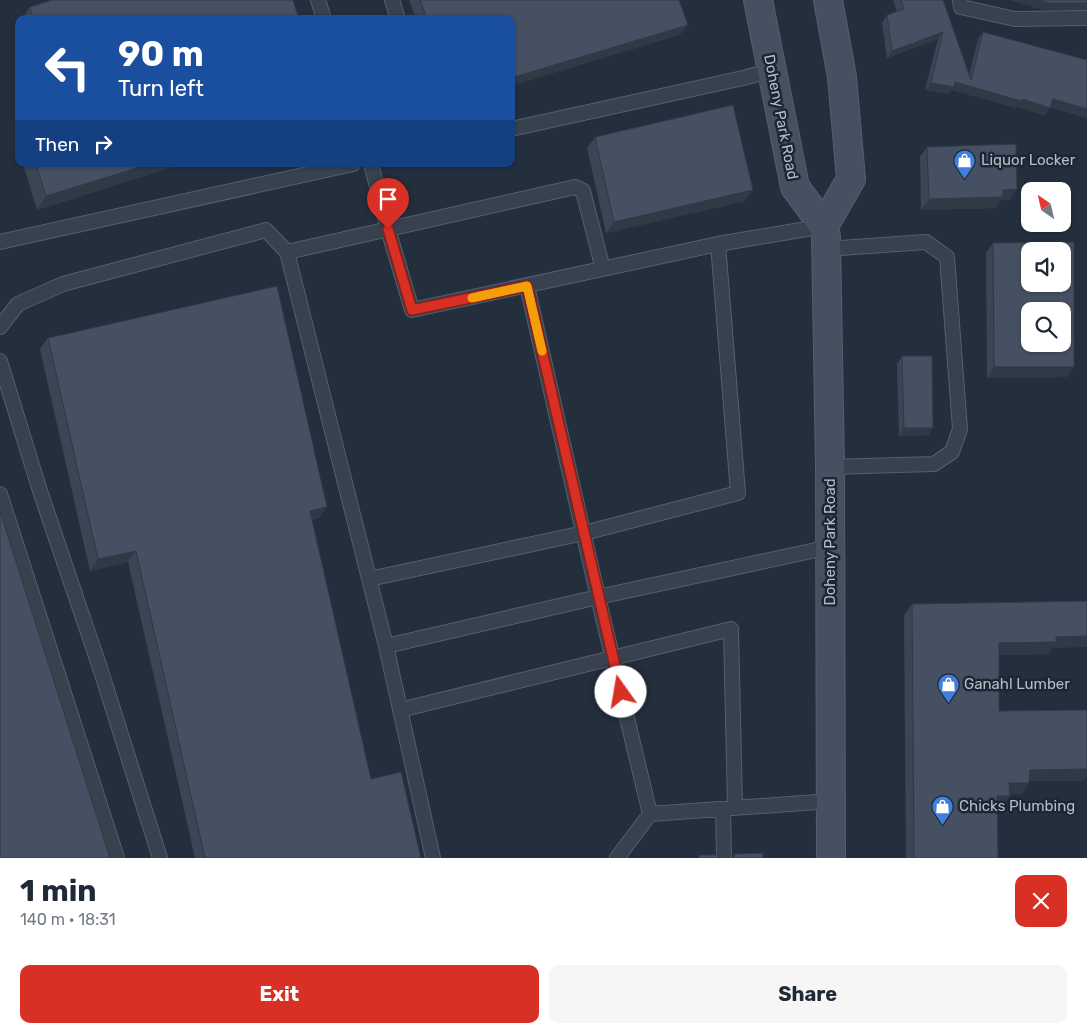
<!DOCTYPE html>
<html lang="en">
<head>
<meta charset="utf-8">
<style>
  :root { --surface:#fff; --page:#f6f6f7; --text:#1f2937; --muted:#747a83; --accent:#d93025 }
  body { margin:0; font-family:Rubik,sans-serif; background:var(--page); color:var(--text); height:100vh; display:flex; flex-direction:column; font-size:19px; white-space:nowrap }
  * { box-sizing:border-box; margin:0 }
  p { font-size:16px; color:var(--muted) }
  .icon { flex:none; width:28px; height:28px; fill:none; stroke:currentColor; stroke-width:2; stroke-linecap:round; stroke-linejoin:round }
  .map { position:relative; height:858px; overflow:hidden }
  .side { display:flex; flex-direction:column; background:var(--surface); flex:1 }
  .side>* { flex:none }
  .guide { position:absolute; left:15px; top:15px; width:500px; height:152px; border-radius:10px; box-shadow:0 1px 4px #0004; background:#1a4fa0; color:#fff; overflow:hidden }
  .needle { width:32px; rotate:326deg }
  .controls { position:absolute; left:1021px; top:182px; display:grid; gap:10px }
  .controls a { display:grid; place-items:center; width:50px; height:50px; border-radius:10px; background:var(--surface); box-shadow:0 1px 4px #0004; font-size:25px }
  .pin { position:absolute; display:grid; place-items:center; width:42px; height:42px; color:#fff; margin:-51px -21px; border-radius:50% 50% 50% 0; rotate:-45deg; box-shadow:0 0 5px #0007 }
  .pin .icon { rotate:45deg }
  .me { position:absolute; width:55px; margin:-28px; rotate:347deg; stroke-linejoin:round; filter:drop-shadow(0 0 4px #0008) }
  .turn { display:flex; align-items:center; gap:18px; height:105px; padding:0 20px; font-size:22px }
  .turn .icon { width:65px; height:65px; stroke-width:2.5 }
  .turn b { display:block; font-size:35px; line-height:42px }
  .then { display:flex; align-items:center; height:48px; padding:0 20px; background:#0003; gap:10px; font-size:19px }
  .round { display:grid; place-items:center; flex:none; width:52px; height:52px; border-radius:10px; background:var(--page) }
  .head { display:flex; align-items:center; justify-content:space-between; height:85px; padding:0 20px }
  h1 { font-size:30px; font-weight:700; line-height:38px }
  .action { display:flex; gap:10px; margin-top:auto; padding:10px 20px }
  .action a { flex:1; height:58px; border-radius:10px; background:var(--accent); color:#fff; font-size:20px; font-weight:700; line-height:58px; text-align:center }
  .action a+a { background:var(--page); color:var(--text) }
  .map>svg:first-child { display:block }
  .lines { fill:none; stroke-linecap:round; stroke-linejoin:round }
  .service-casing { stroke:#565f6c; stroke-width:16 }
  .secondary-casing { stroke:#565f6c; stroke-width:30 }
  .service { stroke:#38414e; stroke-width:14 }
  .secondary { stroke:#465061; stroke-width:28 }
  .wall { fill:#3b4654 }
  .shaded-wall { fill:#303945 }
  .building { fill:#455162; stroke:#303945; fill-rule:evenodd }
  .route-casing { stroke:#8d1f18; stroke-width:12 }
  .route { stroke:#d93025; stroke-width:9 }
  .slow { stroke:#f59e0b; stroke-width:9 }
  .labels { text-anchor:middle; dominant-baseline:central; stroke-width:5; stroke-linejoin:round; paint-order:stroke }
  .street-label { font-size:15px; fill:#b4bcc9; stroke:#1d2633 }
  .poi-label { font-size:15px; fill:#b4bcc9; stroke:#1d2633; text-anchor:start }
</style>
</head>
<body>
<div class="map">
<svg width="1087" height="858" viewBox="0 0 1087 858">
  <rect width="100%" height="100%" fill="#242f3e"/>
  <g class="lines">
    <defs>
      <path id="service" d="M318,0l6,19
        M392,0l6,19
        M960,0l1,7 54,12 72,-1
        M511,129l232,-51 30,-8
        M371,164l17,65 24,81 306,-66 106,-18
        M0,242l353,-78
        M826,249l100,-7 21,15 13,172 -8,23 -18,12 -104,3
        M527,286l71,311 52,217 -33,44
        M0,327l18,-23 45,-20 203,-54 21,22
        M0,361l40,130 60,177 60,190
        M0,494l117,364
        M369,579l215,-46 154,-40 -20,-249
        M386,646l-99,-394 288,-65 8,4 20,78
        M400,710l331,-81 4,179
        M723,809l1,49
        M650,814l181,-13
        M433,858l-47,-212 212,-49 232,-50"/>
      <path id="secondary" d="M758,0l37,187 29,39 2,11 4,230 1,391
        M824,226l27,-47 -9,-102 -14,-77"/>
    </defs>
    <use href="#service" class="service-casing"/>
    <use href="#secondary" class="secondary-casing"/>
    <use href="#service" class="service"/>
    <use href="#secondary" class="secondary"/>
  </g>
  <path class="wall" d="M409,0h270l1,35 -169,-16h-95z
    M893,0h50l26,75 9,-36 5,-7 104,28v58l-37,-11 -5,9 -28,-10 -1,2 -64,-18 -3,4 -24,-4 13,-51 -51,19 -5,-35 5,-8 10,-3z
    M30,7l269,12h-277z
    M595,137l150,64 -139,32 -19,-85z
    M927,147l83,53h-9l-5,8 -75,2 -1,-53z
    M23,164h159l-145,46z
    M993,243l74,134 -80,1 -1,-125z
    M48,338l279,169 -8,11 -7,2 59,259 50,79h-226l-67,-296 -38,9 -50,-222z
    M902,356l31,72 -5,7 -29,1 -2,-72z
    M912,604l140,44 -4,6 -49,1v56l88,-1v66l-3,5h-55l-7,13h-12l-8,13h-5l1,51h-92l-2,-243z"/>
  <path class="shaded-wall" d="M1009,0h30l48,3v7h-44z
    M688,25l-8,10 -169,51v-8z
    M943,32l-5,7 -51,19 5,-7z
    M955,82l67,17 28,9 -5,8 -28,-10 -1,2 -64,-18 -3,4 -24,-4 6,-7z
    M1053,99l34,10v9l-39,-12z
    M150,164h32l-145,46 9,-14z
    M1017,189l-7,11h-9l-5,8 -75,2 8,-11 74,-9z
    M753,190l-8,11 -139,32 8,-11z
    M994,367h80l-7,10 -80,1z
    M904,428h29l-5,7 -29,1z
    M327,507l-8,11 -17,4 8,-11z
    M136,551l-8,11 -38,9 8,-12z
    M1087,636v11l-35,1 -4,6 -57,1 8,-12 57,-6z
    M1087,769v7l-3,5h-62l8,-11z
    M1009,783h20l-7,11h-21z
    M997,796h13l-8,11 -13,1z"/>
  <path class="building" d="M52,0h241l6,19h-266l-3,-12z
    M420,0h259l9,25 -177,53v-59h-84z
    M901,0h42l28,80 12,-48 104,28v49l-34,-10 -3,9 -28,-9 -1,2 -66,-19 -1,5 -23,-4 12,-51 -51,19 -5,-36 17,-6z
    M1039,0h48v3h-39z
    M733,105l20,85 -139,32 -19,-85z
    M1016,144l1,45 -14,1v7l-74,2 -2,-52z
    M36,164h114l-104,32z
    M1074,242v125h-80l-1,-124zM1030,251h32v33h-32zM1030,311h32v33h-32z
    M277,286l50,221 -17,4 61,268 30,-7 20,86h-216l-69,-307 -38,8 -50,-221z
    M902,356h30l1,72h-29z
    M0,511l110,347h-110z
    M1087,601v35l-31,1v5l-57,1v68l88,-1v59l-57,1 -1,13h-20l1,13h-13l1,62h-84l-2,-254z
    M763,853v5h-30l2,-4z
    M699,855h19l1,3h-20z"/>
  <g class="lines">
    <defs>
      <path id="route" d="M388,229l24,81 115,-24 94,406"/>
    </defs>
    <use href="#route" class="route-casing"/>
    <use href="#route" class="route"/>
    <path class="slow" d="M472,298l55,-12 15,65"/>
  </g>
  <defs>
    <symbol id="shop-pin" viewBox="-11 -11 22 30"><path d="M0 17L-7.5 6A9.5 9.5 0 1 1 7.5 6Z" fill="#3f7fe0" stroke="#1d2633"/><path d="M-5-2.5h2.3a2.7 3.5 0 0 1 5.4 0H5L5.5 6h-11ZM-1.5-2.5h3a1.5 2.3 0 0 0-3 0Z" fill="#fff"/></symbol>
  </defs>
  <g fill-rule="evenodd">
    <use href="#shop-pin" x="952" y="148" width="25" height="34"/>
    <use href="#shop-pin" x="936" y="672" width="25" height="34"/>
    <use href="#shop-pin" x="930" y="794" width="25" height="34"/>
  </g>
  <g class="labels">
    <g class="street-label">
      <text transform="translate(781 117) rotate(79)">Doheny Park Road</text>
      <text transform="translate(830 542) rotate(-90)">Doheny Park Road</text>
    </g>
    <g class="poi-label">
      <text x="981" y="160">Liquor Locker</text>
      <text x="964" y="684">Ganahl Lumber</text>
      <text x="959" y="806">Chicks Plumbing</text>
    </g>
  </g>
</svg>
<div class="controls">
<a><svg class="needle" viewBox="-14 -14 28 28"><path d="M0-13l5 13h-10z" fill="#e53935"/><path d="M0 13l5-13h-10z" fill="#747a83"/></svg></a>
<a><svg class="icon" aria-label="sound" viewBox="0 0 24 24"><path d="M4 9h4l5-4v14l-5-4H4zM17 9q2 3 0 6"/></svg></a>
<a><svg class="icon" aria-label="search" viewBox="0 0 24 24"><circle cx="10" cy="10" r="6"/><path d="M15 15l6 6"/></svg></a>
</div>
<div class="pin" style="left:388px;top:229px;background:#d93025"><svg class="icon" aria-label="arrive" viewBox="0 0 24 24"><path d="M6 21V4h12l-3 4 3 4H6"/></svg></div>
<svg class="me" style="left:621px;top:692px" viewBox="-20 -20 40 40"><circle r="19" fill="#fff"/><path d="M0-13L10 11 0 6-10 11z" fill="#d93025"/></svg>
<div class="guide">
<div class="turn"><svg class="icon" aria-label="left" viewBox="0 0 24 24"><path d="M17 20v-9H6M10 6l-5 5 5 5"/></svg><div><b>90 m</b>Turn left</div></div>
<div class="then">Then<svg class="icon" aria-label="right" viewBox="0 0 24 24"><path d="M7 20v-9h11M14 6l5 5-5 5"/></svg></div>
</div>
</div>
<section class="side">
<div class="head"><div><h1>1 min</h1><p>140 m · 18:31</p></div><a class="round" style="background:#d93025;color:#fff"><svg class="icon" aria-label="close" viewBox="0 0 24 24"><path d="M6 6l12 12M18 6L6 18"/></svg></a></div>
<div class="action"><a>Exit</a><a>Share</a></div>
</section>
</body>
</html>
